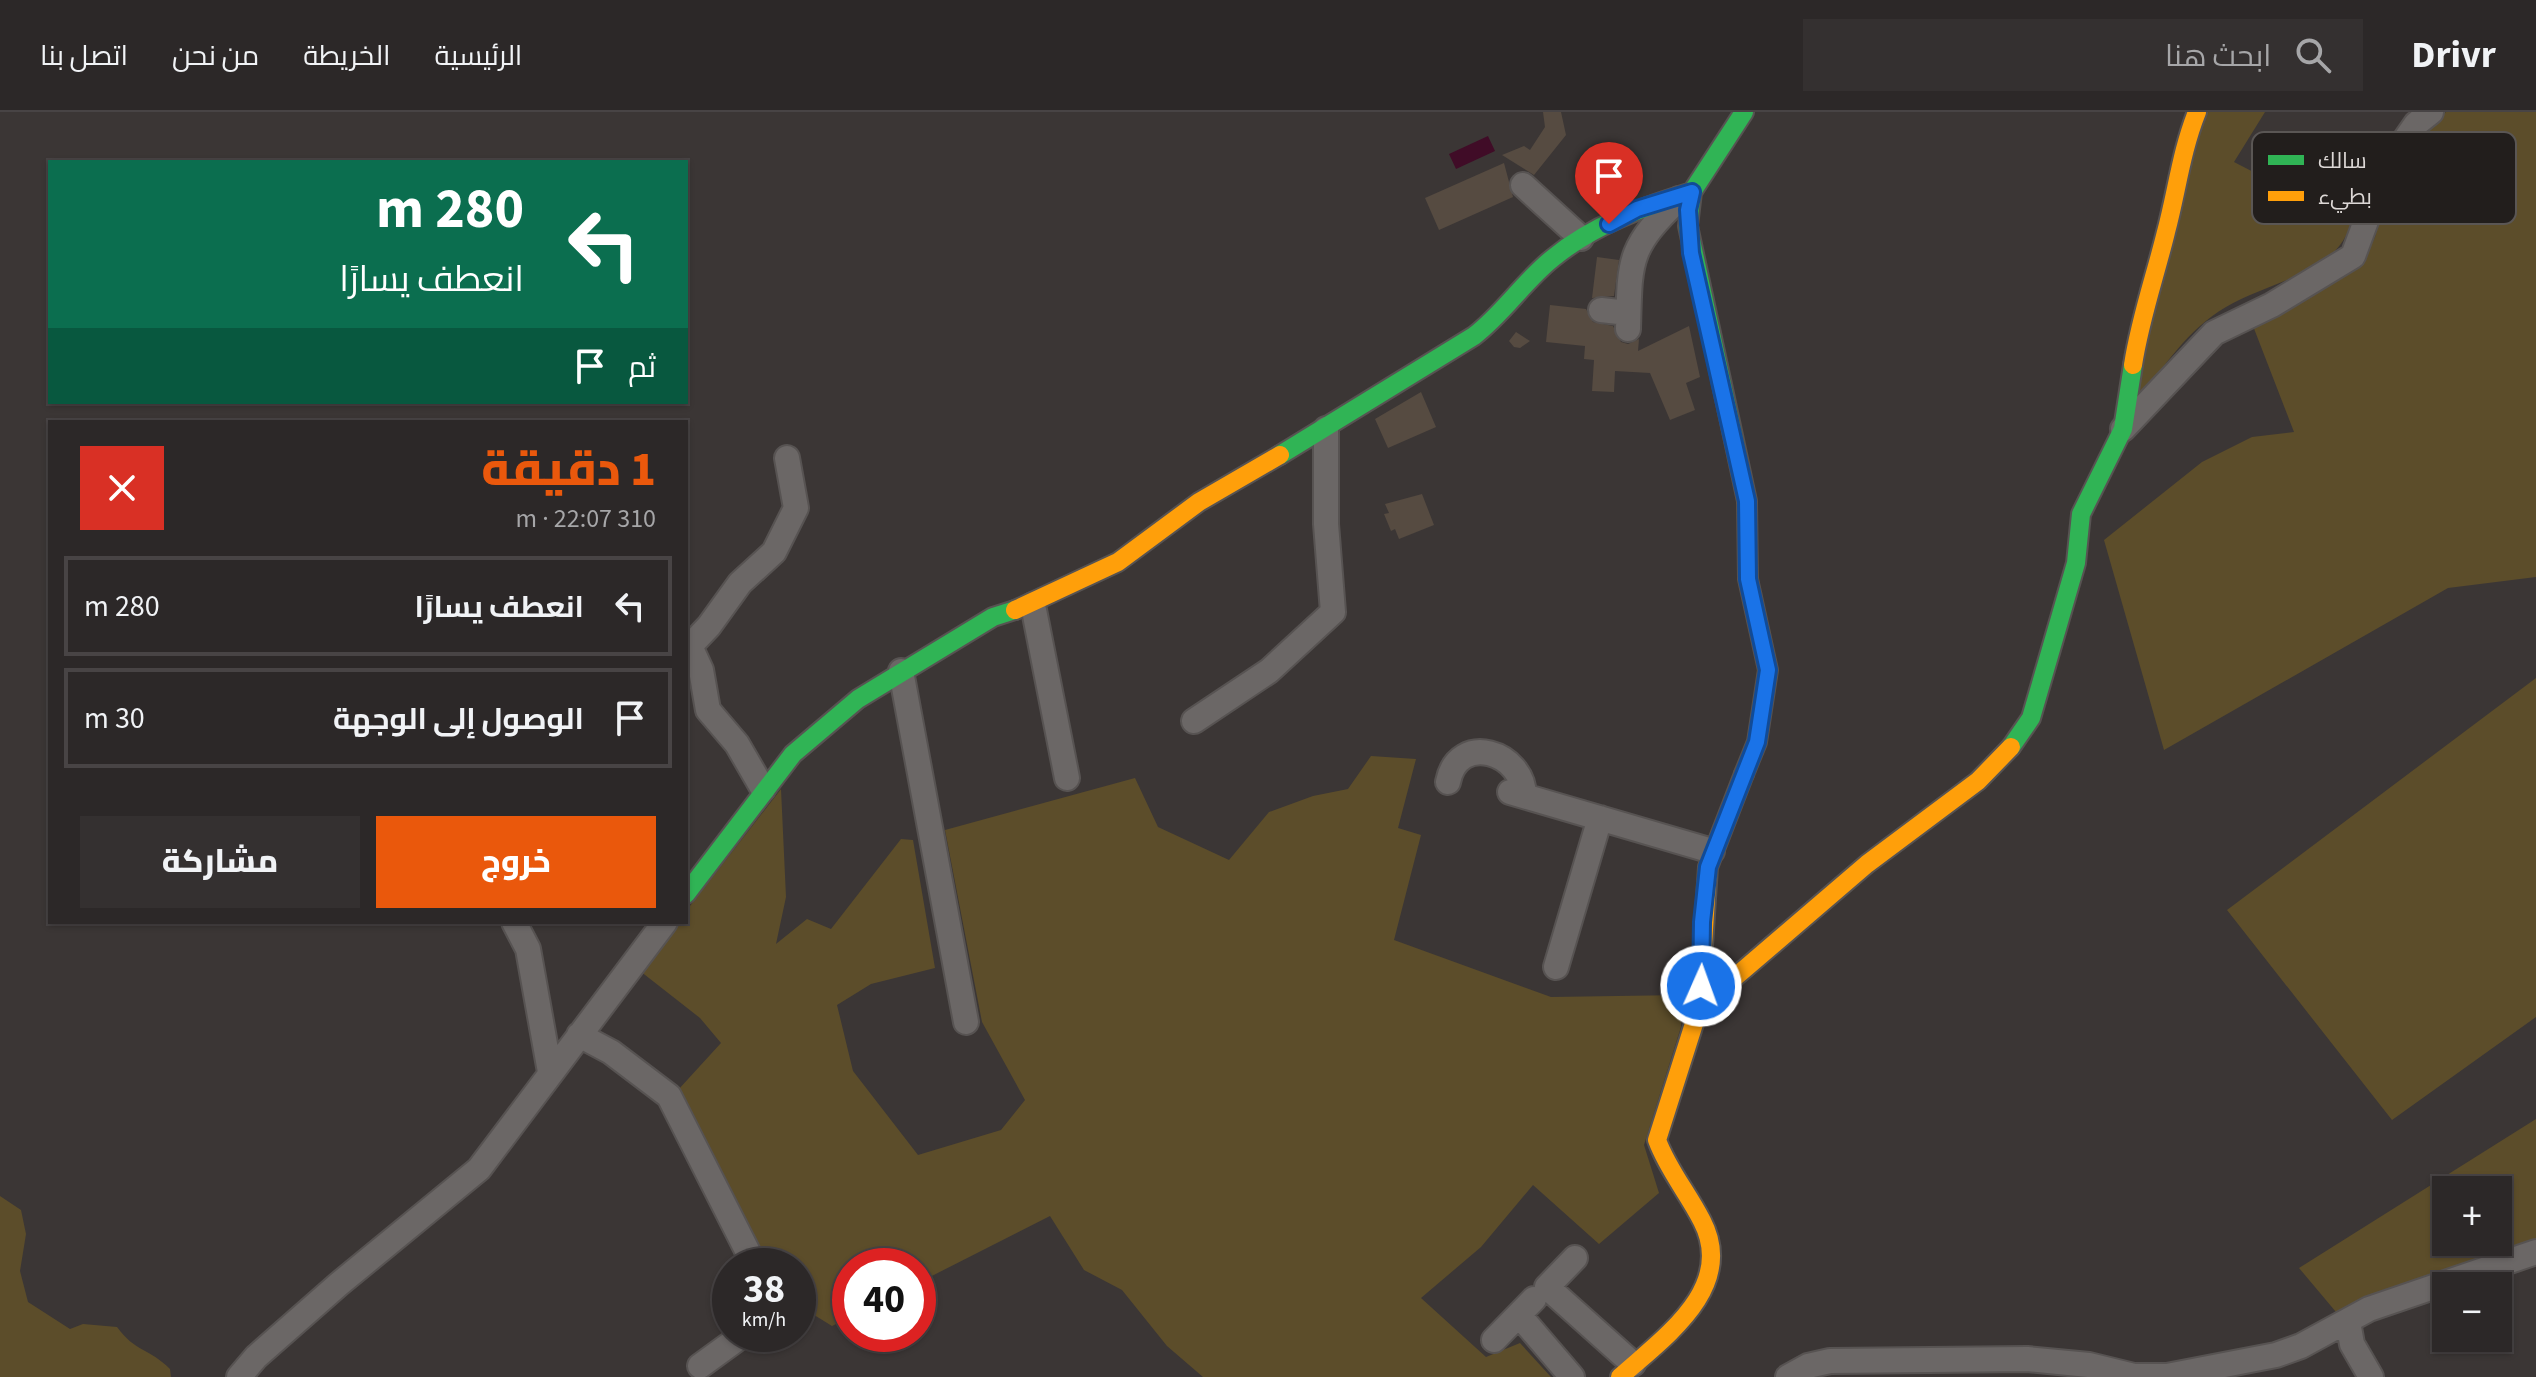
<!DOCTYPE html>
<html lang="ar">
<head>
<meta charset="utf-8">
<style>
  :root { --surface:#2c2828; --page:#343030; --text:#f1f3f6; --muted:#a6a6a8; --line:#484445; --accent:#ea580c }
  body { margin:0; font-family:"Source Sans 3",Cairo,sans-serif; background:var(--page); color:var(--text); direction:rtl; height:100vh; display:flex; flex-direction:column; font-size:30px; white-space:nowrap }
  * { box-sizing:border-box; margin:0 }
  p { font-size:26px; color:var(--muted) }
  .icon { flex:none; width:44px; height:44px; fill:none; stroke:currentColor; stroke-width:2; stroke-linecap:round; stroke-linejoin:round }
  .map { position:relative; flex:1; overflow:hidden; direction:ltr }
  .details { position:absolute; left:48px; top:308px; width:640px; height:504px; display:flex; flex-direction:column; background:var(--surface); border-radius:0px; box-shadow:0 2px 6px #0004,0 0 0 2px var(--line); direction:rtl }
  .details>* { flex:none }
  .guide { position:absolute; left:48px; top:48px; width:640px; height:244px; border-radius:0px; box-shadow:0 2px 6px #0004,0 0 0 2px var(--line); direction:rtl; background:#0b6e4f; color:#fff; overflow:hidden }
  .fabs { position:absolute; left:2432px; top:1064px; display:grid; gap:16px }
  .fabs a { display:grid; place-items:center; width:80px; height:80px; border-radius:0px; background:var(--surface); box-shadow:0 2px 6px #0004,0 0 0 2px var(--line); font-size:40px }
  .speed { position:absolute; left:712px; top:1136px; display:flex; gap:16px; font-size:40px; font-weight:700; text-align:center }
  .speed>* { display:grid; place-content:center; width:104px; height:104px; border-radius:50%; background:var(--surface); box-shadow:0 2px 6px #0004,0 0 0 2px var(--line); line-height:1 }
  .speed small { font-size:20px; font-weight:400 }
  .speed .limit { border:12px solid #d22; background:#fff; color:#111 }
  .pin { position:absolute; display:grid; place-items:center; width:68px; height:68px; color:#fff; margin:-82px -34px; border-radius:50% 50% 50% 0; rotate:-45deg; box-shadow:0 0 8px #0007 }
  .pin .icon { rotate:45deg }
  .me { position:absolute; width:88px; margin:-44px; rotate:2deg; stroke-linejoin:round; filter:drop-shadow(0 0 6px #0008) }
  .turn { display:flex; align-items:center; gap:28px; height:168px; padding:0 32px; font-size:36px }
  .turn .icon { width:104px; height:104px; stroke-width:2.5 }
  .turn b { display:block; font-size:56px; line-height:68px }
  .then { display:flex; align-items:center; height:76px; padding:0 32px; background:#0003; gap:16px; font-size:30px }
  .round { display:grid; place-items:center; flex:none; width:84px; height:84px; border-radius:0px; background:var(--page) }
  .summary { display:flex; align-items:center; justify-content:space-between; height:136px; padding:0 32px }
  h1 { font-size:48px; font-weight:800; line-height:60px; color:var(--accent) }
  .action { display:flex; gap:16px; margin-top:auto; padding:16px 32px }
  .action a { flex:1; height:92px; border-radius:0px; background:var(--accent); color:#fff; font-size:32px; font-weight:800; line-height:92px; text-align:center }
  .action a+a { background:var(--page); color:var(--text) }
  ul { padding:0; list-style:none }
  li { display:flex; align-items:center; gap:24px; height:100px; margin:0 16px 12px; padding:0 16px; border:4px solid var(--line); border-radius:0px }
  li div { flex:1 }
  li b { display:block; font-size:30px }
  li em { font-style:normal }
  header { display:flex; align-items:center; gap:48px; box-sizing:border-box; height:112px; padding:0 40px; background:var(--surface); border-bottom:2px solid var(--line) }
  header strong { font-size:38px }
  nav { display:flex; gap:44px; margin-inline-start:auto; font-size:28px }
  .search { width:560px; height:72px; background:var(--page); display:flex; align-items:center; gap:20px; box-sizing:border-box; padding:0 28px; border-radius:0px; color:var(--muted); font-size:30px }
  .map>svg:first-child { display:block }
  .green { fill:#5c4d2a; fill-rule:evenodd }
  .water { fill:#400c27 }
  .building { fill:#564b41 }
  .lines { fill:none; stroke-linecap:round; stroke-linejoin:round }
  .street-casing { stroke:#575352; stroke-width:28 }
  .fast-casing { stroke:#575352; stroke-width:22 }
  .slow-casing { stroke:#575352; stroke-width:22 }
  .street { stroke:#6b6766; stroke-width:24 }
  .fast { stroke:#30b455; stroke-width:18 }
  .slow { stroke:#ff9f0a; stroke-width:18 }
  .route-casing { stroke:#114b97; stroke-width:20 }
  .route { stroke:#1a73e8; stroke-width:14 }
  .key { fill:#221e1c; stroke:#5a5654; stroke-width:2 }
  .key-label { font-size:22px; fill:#ddd8d6 }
</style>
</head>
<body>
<header>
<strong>Drivr</strong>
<div class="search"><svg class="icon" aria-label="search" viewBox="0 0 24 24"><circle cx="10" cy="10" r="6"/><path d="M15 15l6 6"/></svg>ابحث هنا</div>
<nav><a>الرئيسية</a><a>الخريطة</a><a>من نحن</a><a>اتصل بنا</a></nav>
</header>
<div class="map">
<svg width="2536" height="1265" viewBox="0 0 2536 1265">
  <rect width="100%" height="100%" fill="#3b3635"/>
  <path class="green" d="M2206,0h59l-31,50 35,18 11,-17 86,20c-7,21 -15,52 -31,68 -30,28 -75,36 -109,56 -38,22 -63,60 -88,95l10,-74z
    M2446,0h90v465l-88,11 -284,162 -60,-210 98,-78 50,-25 42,-5 -41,-106 110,-64 12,-25 16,-60 29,-41z
    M2536,566v339l-144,103 -165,-210z
    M1371,644l45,3 -18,69 23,7 -27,105 157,57 132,-2 -2,32 -37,118 15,48 -60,51 -66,-59 -52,62 -60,51 65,59 34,-14 31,34h-348l-36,-31 -45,-56 -38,-20 -34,-54 -132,67v-17h-68v51l-18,9 -34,-21v-39h-30l-90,-176 43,-47 -21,-25 -60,-47 38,-49h8v-11l95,-122 5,108 -10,47 31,-25 24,10 70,-90 12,1 22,128 -64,16 -34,21 16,66 65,84 83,-25 24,-30 -43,-78 -37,-192 190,-52 23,49 71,33 40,-48 44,-16 35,-7z
    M2536,1007v120l-200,73 -37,-44zM2446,1078h52v52h-52z
    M0,1084l21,14 5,24 -6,37 8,31 42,27 13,-5 34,3c18,25 32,21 53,42l1,8h-171z"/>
  <path class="water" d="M1488,24l7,15 -39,18 -7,-15z"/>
  <path class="building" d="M1543,0h18l5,23 -32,40 -32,-20 22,-9 6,4 15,-23z
    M1504,51l9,34 -74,33 -14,-32z
    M1597,145l22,3 -5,36 -22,2z
    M1550,193l36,4 7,13 20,4 8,16 7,2 11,-5 -1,12 51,-25 11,51 -14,6 9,27 -25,10 -20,-47 -35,-2 -1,21 -22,-1 2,-31 -10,-1 1,-13 -39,-4z
    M1516,220l14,9 -10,7 -6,-1 -5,-6z
    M1421,280l15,35 -48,21 -13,-29z
    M1422,382l12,31 -35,14 -4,-10 -4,2 -7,-17 5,-1 -4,-9z"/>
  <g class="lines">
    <defs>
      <path id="street" d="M1523,73l58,53
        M1601,198l27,3
        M1628,217c2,-68 -1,-81 51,-130
        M2123,317l91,-96 58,-28 81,-49 33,-89 30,-43 15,-12
        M1033,493l34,173
        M690,534l19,-20 31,-43 34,-31 22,-44 -9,-50
        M686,537l4,-3 11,24 7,40 29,34 26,45
        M901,559l65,351
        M1194,609l75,-50 64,-59 -7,-88v-95
        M1448,670c10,-51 76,-30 76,14
        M1510,680l202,59
        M514,810l14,27 22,123
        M1556,855l44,-149
        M579,923l32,17 58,44 86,170
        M1575,1146l-28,29 86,77
        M1519,1203l53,62
        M2348,1210l4,22 19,33
        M1494,1228l40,-41
        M700,1254l44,-32
        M239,1265l17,-20 83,-73 140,-115 186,-247
        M1788,1265l20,-11 22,-5 197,-2 62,6 45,11h33l109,-21 25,-9 68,-37 167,-57"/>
      <path id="fast" d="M1744,0l-52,80 -4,34 59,275 1,78 20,91 -11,72 -13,32
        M1280,343l194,-119c30,-23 50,-55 79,-78 40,-33 90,-51 139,-66
        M2011,635l20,-29 45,-155 5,-49 42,-85 10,-64
        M686,782l107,-140 65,-55 135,-82 22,-7"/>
      <path id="slow" d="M2133,253c7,-46 22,-88 33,-133 11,-41 15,-80 31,-120
        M1015,498l103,-48 81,-60 81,-47
        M1699,896l168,-144 111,-83 33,-34
        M1620,1265c43,-39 117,-89 82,-156 -14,-28 -34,-51 -45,-81l42,-132 9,-141 36,-93"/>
    </defs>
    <use href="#street" class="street-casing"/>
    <use href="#fast" class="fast-casing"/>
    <use href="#slow" class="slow-casing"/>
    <use href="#street" class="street"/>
    <use href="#fast" class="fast"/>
    <use href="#slow" class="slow"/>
  </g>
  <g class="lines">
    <defs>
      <path id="route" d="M1609,112l28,-15 55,-17 -4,18 3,43 56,248 1,78 20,91 -11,72 -49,125 -6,55 -1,64"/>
    </defs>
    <use href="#route" class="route-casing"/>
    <use href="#route" class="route"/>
  </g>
  <rect x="2252" y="20" width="264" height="92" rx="12" class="key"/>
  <rect x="2268" y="43" width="36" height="10" fill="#30b455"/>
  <rect x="2268" y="79" width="36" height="10" fill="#ff9f0a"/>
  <g class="key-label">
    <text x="2318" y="56">سالك</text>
    <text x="2318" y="92">بطيء</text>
  </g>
</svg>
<div class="fabs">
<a>+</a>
<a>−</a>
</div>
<div class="speed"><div>38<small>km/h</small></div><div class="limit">40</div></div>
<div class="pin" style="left:1609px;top:112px;background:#d93025"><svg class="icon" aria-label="arrive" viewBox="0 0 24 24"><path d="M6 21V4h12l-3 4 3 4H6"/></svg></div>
<svg class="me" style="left:1701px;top:874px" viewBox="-20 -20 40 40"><circle r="17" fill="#1a73e8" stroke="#fff" stroke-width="3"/><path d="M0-11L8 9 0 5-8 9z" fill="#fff"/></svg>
<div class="guide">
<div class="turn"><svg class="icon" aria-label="left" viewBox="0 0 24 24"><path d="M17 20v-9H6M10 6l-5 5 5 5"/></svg><div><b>280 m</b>انعطف يسارًا</div></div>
<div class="then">ثم<svg class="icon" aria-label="arrive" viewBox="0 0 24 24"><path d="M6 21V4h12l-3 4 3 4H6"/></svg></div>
</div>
<section class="details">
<div class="summary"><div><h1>1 دقيقة</h1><p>310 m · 22:07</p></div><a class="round" style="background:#d93025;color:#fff"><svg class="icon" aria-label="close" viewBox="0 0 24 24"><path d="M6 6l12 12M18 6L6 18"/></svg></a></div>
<ul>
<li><svg class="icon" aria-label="left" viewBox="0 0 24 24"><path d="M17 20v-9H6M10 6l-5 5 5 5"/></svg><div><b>انعطف يسارًا</b></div><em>280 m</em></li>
<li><svg class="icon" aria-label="arrive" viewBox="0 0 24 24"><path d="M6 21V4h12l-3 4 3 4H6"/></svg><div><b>الوصول إلى الوجهة</b></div><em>30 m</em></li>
</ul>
<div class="action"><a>خروج</a><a>مشاركة</a></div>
</section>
</div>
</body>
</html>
